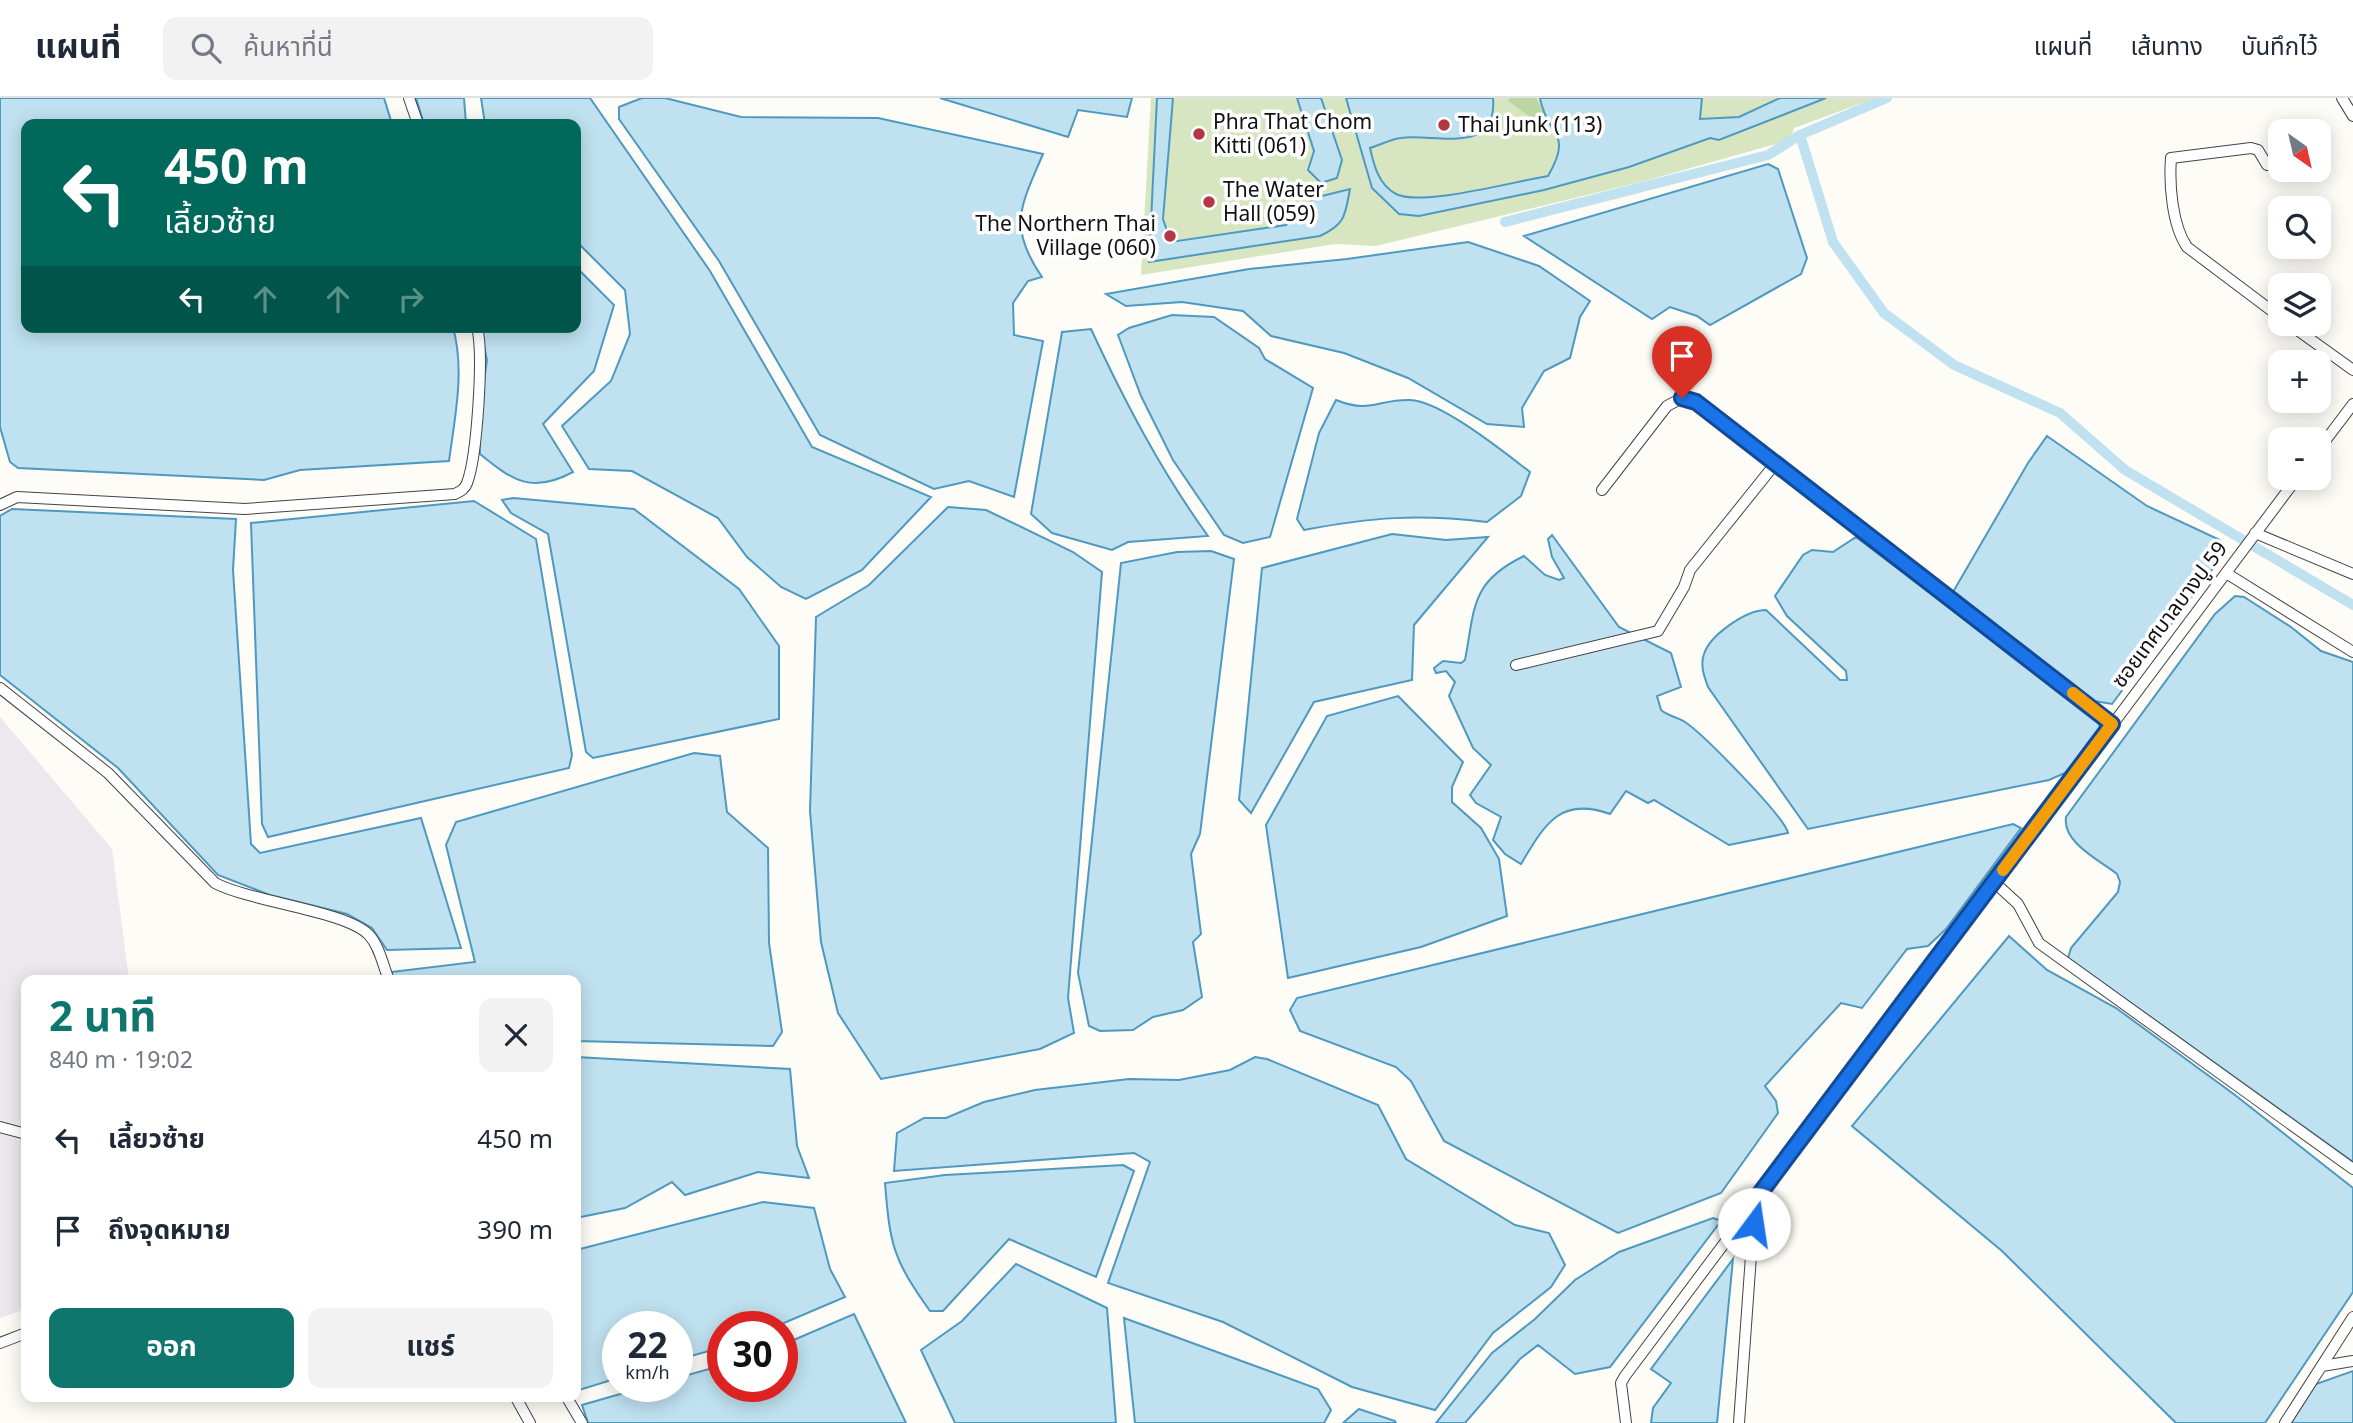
<!DOCTYPE html>
<html lang="th">
<head>
<meta charset="utf-8">
<style>
  :root { --surface:#fff; --page:#f2f2f3; --text:#1f2937; --muted:#747a83; --line:#e0e1e3; --accent:#0f766e }
  body { margin:0; font-family:Georgia,"Noto Sans Thai",serif; background:var(--page); color:var(--text); height:100vh; display:flex; flex-direction:column; font-size:26px; white-space:nowrap }
  * { box-sizing:border-box; margin:0 }
  p { font-size:23px; color:var(--muted) }
  .icon { flex:none; width:38px; height:38px; fill:none; stroke:currentColor; stroke-width:2; stroke-linecap:round; stroke-linejoin:round }
  .map { position:relative; flex:1; overflow:hidden }
  .panel { position:absolute; left:21px; top:877px; width:560px; height:427px; display:flex; flex-direction:column; background:var(--surface); border-radius:14px; box-shadow:0 4px 18px #0003 }
  .panel>* { flex:none }
  .top-card { position:absolute; left:21px; top:21px; width:560px; height:214px; border-radius:14px; box-shadow:0 4px 18px #0003; background:#00695c; color:#fff; overflow:hidden }
  .needle { width:46px; rotate:146deg }
  .fabs { position:absolute; left:2268px; top:21px; display:grid; gap:14px }
  .fabs a { display:grid; place-items:center; width:63px; height:63px; border-radius:14px; background:var(--surface); box-shadow:0 4px 18px #0003; font-size:35px }
  .speed { position:absolute; left:602px; top:1213px; display:flex; gap:14px; font-size:35px; font-weight:700; text-align:center }
  .speed>* { display:grid; place-content:center; width:91px; height:91px; border-radius:50%; background:var(--surface); box-shadow:0 4px 18px #0003; line-height:1 }
  .speed small { font-size:18px; font-weight:400 }
  .speed .limit { border:10px solid #d22; background:#fff; color:#111 }
  .pin { position:absolute; display:grid; place-items:center; width:60px; height:60px; color:#fff; margin:-72px -30px; border-radius:50% 50% 50% 0; rotate:-45deg; box-shadow:0 0 7px #0007 }
  .pin .icon { rotate:45deg }
  .me { position:absolute; width:77px; margin:-38px; rotate:14deg; stroke-linejoin:round; filter:drop-shadow(0 0 5px #0008) }
  .turn { display:flex; align-items:center; gap:24px; height:147px; padding:0 28px; font-size:32px }
  .turn .icon { width:91px; height:91px; stroke-width:2.5 }
  .turn b { display:block; font-size:49px; line-height:60px }
  .lanes { display:flex; align-items:center; height:66px; padding:0 28px; background:#0003; justify-content:center; gap:35px; direction:ltr }
  .lanes .off { opacity:.35 }
  .round { display:grid; place-items:center; flex:none; width:74px; height:74px; border-radius:14px; background:var(--page) }
  .overview { display:flex; align-items:center; justify-content:space-between; height:119px; padding:0 28px }
  h1 { font-size:42px; font-weight:700; line-height:52px; color:var(--accent) }
  .action { display:flex; gap:14px; margin-top:auto; padding:14px 28px }
  .action a { flex:1; height:80px; border-radius:14px; background:var(--accent); color:#fff; font-size:28px; font-weight:700; line-height:80px; text-align:center }
  .action a+a { background:var(--page); color:var(--text) }
  ul { padding:0; list-style:none }
  li { display:flex; align-items:center; gap:21px; height:91px; padding:0 28px }
  li div { flex:1 }
  li b { display:block; font-size:26px }
  li em { font-style:normal }
  header { display:flex; align-items:center; gap:42px; box-sizing:border-box; height:98px; padding:0 35px; background:var(--surface); border-bottom:2px solid var(--line) }
  header strong { font-size:33px }
  nav { display:flex; gap:38px; margin-inline-start:auto; font-size:24px }
  .search { width:490px; height:63px; background:var(--page); display:flex; align-items:center; gap:18px; box-sizing:border-box; padding:0 24px; border-radius:14px; color:var(--muted); font-size:26px }
  .map>svg:first-child { display:block }
  .industrial { fill:#ede7ee }
  .green { fill:#d7e6c1 }
  .forest { fill:#bcd5a2 }
  .water { fill:#bfe1f0; stroke:#4e99c0; stroke-width:2 }
  .lines { fill:none; stroke-linecap:round; stroke-linejoin:round }
  .canal { stroke:#bfe1f0; stroke-width:10 }
  .minor-casing { stroke:#444; stroke-width:12 }
  .minor { stroke:#fff; stroke-width:10 }
  .route-casing { stroke:#114b97; stroke-width:18 }
  .route { stroke:#1a73e8; stroke-width:12 }
  .slow { stroke:#f59e0b; stroke-width:12 }
  .poi-dot { fill:#b33744; stroke:#fff; stroke-width:2.5 }
  .labels { text-anchor:middle; dominant-baseline:central; stroke-width:7; stroke-linejoin:round; paint-order:stroke }
  .poi-label { font-size:21px; fill:#111; stroke:#fff; text-anchor:start }
  .street-label { font-size:21px; fill:#111; stroke:#fff }
</style>
</head>
<body>
<header>
<strong>แผนที่</strong>
<div class="search"><svg class="icon" aria-label="search" viewBox="0 0 24 24"><circle cx="10" cy="10" r="6"/><path d="M15 15l6 6"/></svg>ค้นหาที่นี่</div>
<nav><a>แผนที่</a><a>เส้นทาง</a><a>บันทึกไว้</a></nav>
</header>
<div class="map">
<svg width="2353" height="1325" viewBox="0 0 2353 1325">
  <rect width="100%" height="100%" fill="#fefcf6"/>
  <path class="industrial" d="M0,619l112,132 17,131h-103v329l-26,9z"/>
  <path class="green" d="M1151,0h725l-82,30 -4,12 -145,41 -269,65 -41,-2 -194,31z"/>
  <path class="forest" d="M1509,0h27l13,23 -2,8 -39,-28z"/>
  <path class="water" d="M0,0h384l8,26h-366v203h427c12,44 2,89 -4,134l-149,9 -36,10 -246,-12 -8,-6 -10,-35z
    M416,0h48l2,26h-42z
    M481,0h109l120,173 102,176 119,50 -69,73 -56,29 -25,-12 -34,-30 -29,-39 -86,-47 -43,-2 -27,-43 49,-45 19,-47 -5,-44 -49,-49v-117h-91z
    M642,0h23l76,19 137,1 165,36c-22,52 -36,72 -1,123l-14,4 -15,22 1,32 29,6 -29,156 -45,-16 -35,8 -114,-54 -101,-174 -100,-142v-12z
    M940,0h192l-5,19 -49,-7 -10,27z
    M1157,0h16l-10,121 8,23 115,-17 28,-27 36,-9c-5,26 -4,35 -30,47l-171,26z
    M1297,0h24l21,62 -5,18 -16,5 -13,-13 6,-19z
    M1346,0h147c5,59 -59,35 -92,40 -10,1 -21,7 -31,10 4,18 9,37 26,46 25,13 120,-13 152,-18 26,-45 -1,-39 -8,-78h162l-2,21 39,-2 41,-19h46l-107,42 -9,-2 -81,29 -85,23 -125,26 -20,-2 -27,-26z
    M1768,66l10,5 29,89 -6,16 -91,51 -13,-9 -27,-9 -18,12 -128,-83z
    M1468,144l71,24 51,35 -10,16 -10,41 -26,13 -22,37 2,19 -37,-3 -79,-46 -64,-25 -73,-17 -28,-25 -61,-9 -56,4 -20,-12 143,-25 98,-10z
    M576,169l38,38 -20,66 -51,53 30,48c-41,22 -60,9 -93,-18l-1,-40 8,-54 -7,-33h96z
    M1172,217l42,2 45,31 6,11 48,29 -43,149 -27,6 -19,-8 -51,-75 -32,-64 -23,-61 11,-7z
    M1091,231c34,73 70,142 117,207l-80,6 -16,8 -60,-17 -21,-19 31,-182z
    M1336,302c35,14 42,-1 74,0 31,1 94,52 120,72l-9,24 -34,26c-69,-8 -115,-5 -183,8l-7,-11 22,-86z
    M2047,338l100,70 73,34 6,11 -114,153 -18,-3 -141,-109 75,-129z
    M513,400l121,11 105,80 40,57v73l-186,39 -7,-6 -38,-218 -37,-21 -9,-13z
    M474,403l62,38 36,216 -3,13 -301,69 -6,-13 -11,-301z
    M948,409l38,3 87,42 29,20 -34,426 6,35 -34,16 -159,30 -43,-66 -17,-71 -11,-131 6,-194 53,-32z
    M12,411l224,10 -3,51 18,274 9,9 161,-35 40,130 -74,2 -15,-22 -25,-14 -77,-19 -52,-20 -100,-107 -118,-93v-159z
    M1392,436l54,6 42,-3 -74,88 -2,55 -98,22 -63,111 -12,-13 23,-232z
    M1552,437l67,92 52,26 10,34 -24,9 4,14c7,6 16,7 24,12 17,11 100,95 103,111l-59,12 -75,-45 -6,3 -22,-12 -16,23c-50,-18 -65,10 -89,50l-16,-10 -12,-14 8,-23 -25,-14 -6,-8 21,-30 -18,-17 -24,-52 6,-14 -9,-11 -10,2 -2,-5 9,-7 18,2 4,-3c10,-52 5,-78 59,-104l21,19 14,5 5,-2 -12,-21 -4,-18z
    M1856,439l240,182 5,9 -3,6 -33,39 -16,7 -241,49 -100,-142c-4,-11 -8,-22 -4,-33 6,-19 42,-44 62,-44l74,70h7l-1,-9 -59,-55 -12,-20 28,-41 9,-5 21,2z
    M1211,453l23,8 -34,275 -9,20 10,80 -8,8 9,55 -19,13 -30,7 -20,13 -33,1 -11,-5 -11,-53 43,-410 56,-11z
    M2235,498l9,1 47,30 30,24 32,11v500l-285,-204 3,-10 47,-56 2,-10 -3,-8c-18,-14 -55,-32 -51,-57l149,-203z
    M1398,598l65,66 -11,25v15l29,26 18,31 8,57 -86,31 -133,31 -22,-153 61,-109z
    M694,655l26,3 7,56 41,36 1,95 13,89 -9,14 -197,-5v-61h-182l-3,-8 84,-10 -29,-117 10,-23z
    M2013,726l8,4 -75,101 -18,17 -21,3 -45,59 -21,-5 -76,83 11,15 2,12 -57,80 -103,40 -174,-92 -33,-60 -15,-14 -96,-36 -10,-21 7,-12z
    M2009,838l38,34 69,38 119,87 118,93v104l-88,131h-89l-174,-172 -150,-125z
    M576,959l214,12 7,77 12,32 -51,-6 -73,23 -13,-13 -47,26 -49,10z
    M1255,959l12,2 111,46 28,54 109,66 34,8 16,32 -14,22 -58,46 -58,77 -83,-23 -129,-65 -115,-39 42,-121 -16,-9 -240,18 3,-38 27,-15h22l38,-16 51,-12 94,-11 50,1 51,-10z
    M1123,1067l11,6 -38,106 -87,-38 -66,72h-13c-37,-52 -40,-65 -45,-128l60,-8z
    M763,1104l51,6 16,61 15,28 -68,29h-54v21l-46,13v-34h-59v52l-42,13v-141z
    M1713,1120l8,3 -111,146 -35,7 -37,-29 -18,14 -55,64h-29l56,-70 43,-34 40,-39 44,-28z
    M1733,1161l-16,164h-66l2,-15 18,-25 -20,-14z
    M1016,1166l91,44 9,115h-161l-34,-73 41,-29z
    M854,1216l52,109h-318l-6,-18 66,-19h29v-8l46,-13v21h59v-41z
    M1124,1220l194,71 13,21 -7,13h-189z
    M2353,1273v52h-62l25,-39z
    M1359,1311l36,12 1,2h-53z"/>
  <g class="lines">
    <path class="canal" d="M1800,37l33,107 51,71 70,52 106,48 65,57 228,135
      M1505,124l263,-67 32,-20 87,-37"/>
    <defs>
      <path id="minor" d="M409,0l9,26
        M2342,0l11,18
        M2267,67l-9,-15 -7,-2 -80,10c-2,26 1,67 16,89l93,70
        M2289,226l64,46
        M2319,351l34,-45
        M1602,392l65,-84 15,-8h7l423,326
        M0,407l17,-8 228,12 210,-15c6,-3 10,-5 12,-11 10,-26 17,-129 10,-156
        M2255,435l98,41
        M2226,475l127,79
        M1516,567l142,-34 26,-44 6,-17 85,-106
        M0,590l108,85 107,110c36,19 132,28 154,52 11,12 14,31 20,45
        M1994,784l24,22 21,39 314,226
        M0,1029l26,7
        M0,1245l26,-10
        M2322,1268l31,-5
        M515,1298l15,27
        M566,1298l16,27
        M1626,1325l-5,-40 4,-7 672,-898
        M1739,1325l16,-223
        M2285,1325l68,-106"/>
    </defs>
    <use href="#minor" class="minor-casing"/>
    <use href="#minor" class="minor"/>
  </g>
  <g class="lines">
    <defs>
      <path id="route" d="M1682,300l14,4 416,322 -357,476 -1,24"/>
    </defs>
    <use href="#route" class="route-casing"/>
    <use href="#route" class="route"/>
    <path class="slow" d="M2003,772l109,-146 -39,-31"/>
  </g>
  <g class="poi-dot">
    <circle cx="1444" cy="27" r="7"/>
    <circle cx="1199" cy="36" r="7"/>
    <circle cx="1209" cy="104" r="7"/>
    <circle cx="1170" cy="138" r="7"/>
  </g>
  <g class="labels">
    <g class="poi-label">
      <text x="1213" y="24">Phra That Chom<tspan x="1213" dy="24">Kitti (061)</tspan></text>
      <text x="1458" y="27">Thai Junk (113)</text>
      <text x="1223" y="92">The Water<tspan x="1223" dy="24">Hall (059)</tspan></text>
      <text x="1156" y="126" text-anchor="end">The Northern Thai<tspan x="1156" dy="24">Village (060)</tspan></text>
    </g>
    <g class="street-label">
      <text transform="translate(2170 517) rotate(-53)">ซอยเทศบาลบางปู 59</text>
    </g>
  </g>
</svg>
<div class="fabs">
<a><svg class="needle" viewBox="-14 -14 28 28"><path d="M0-13l5 13h-10z" fill="#e53935"/><path d="M0 13l5-13h-10z" fill="#747a83"/></svg></a>
<a><svg class="icon" aria-label="search" viewBox="0 0 24 24"><circle cx="10" cy="10" r="6"/><path d="M15 15l6 6"/></svg></a>
<a><svg class="icon" aria-label="layers" viewBox="0 0 24 24"><path d="M12 4l9 5-9 5-9-5zM3 14l9 5 9-5"/></svg></a>
<a>+</a>
<a>−</a>
</div>
<div class="speed"><div>22<small>km/h</small></div><div class="limit">30</div></div>
<div class="pin" style="left:1682px;top:300px;background:#d93025"><svg class="icon" aria-label="arrive" viewBox="0 0 24 24"><path d="M6 21V4h12l-3 4 3 4H6"/></svg></div>
<svg class="me" style="left:1754px;top:1126px" viewBox="-20 -20 40 40"><circle r="19" fill="#fff"/><path d="M0-13L10 11 0 6-10 11z" fill="#1a73e8"/></svg>
<div class="top-card">
<div class="turn"><svg class="icon" aria-label="left" viewBox="0 0 24 24"><path d="M17 20v-9H6M10 6l-5 5 5 5"/></svg><div><b>450 m</b>เลี้ยวซ้าย</div></div>
<div class="lanes"><svg class="icon" aria-label="left" viewBox="0 0 24 24"><path d="M17 20v-9H6M10 6l-5 5 5 5"/></svg><svg class="icon off" aria-label="ahead" viewBox="0 0 24 24"><path d="M12 20V5M6 11l6-6 6 6"/></svg><svg class="icon off" aria-label="ahead" viewBox="0 0 24 24"><path d="M12 20V5M6 11l6-6 6 6"/></svg><svg class="icon off" aria-label="right" viewBox="0 0 24 24"><path d="M7 20v-9h11M14 6l5 5-5 5"/></svg></div>
</div>
<section class="panel">
<div class="overview"><div><h1>2 นาที</h1><p>840 m · 19:02</p></div><a class="round"><svg class="icon" aria-label="close" viewBox="0 0 24 24"><path d="M6 6l12 12M18 6L6 18"/></svg></a></div>
<ul>
<li><svg class="icon" aria-label="left" viewBox="0 0 24 24"><path d="M17 20v-9H6M10 6l-5 5 5 5"/></svg><div><b>เลี้ยวซ้าย</b></div><em>450 m</em></li>
<li><svg class="icon" aria-label="arrive" viewBox="0 0 24 24"><path d="M6 21V4h12l-3 4 3 4H6"/></svg><div><b>ถึงจุดหมาย</b></div><em>390 m</em></li>
</ul>
<div class="action"><a>ออก</a><a>แชร์</a></div>
</section>
</div>
</body>
</html>
